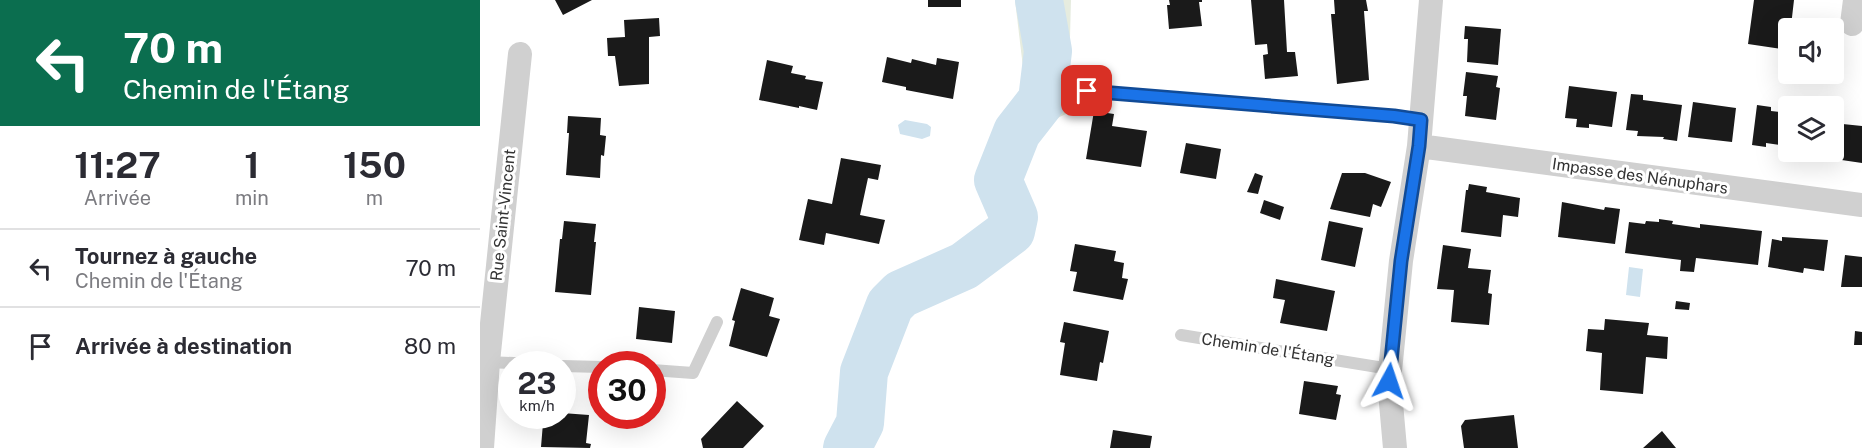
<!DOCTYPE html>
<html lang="fr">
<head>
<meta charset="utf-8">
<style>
  :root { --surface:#fff; --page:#f7f7f7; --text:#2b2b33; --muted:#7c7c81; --line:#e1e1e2 }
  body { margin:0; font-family:"Public Sans",sans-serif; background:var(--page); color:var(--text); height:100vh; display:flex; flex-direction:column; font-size:22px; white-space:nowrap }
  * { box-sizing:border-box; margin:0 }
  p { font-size:20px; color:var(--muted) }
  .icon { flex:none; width:33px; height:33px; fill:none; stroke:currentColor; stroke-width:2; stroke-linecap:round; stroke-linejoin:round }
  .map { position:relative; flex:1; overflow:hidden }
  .drawer { display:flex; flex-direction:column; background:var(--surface); width:480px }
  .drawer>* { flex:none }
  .top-card { background:#0b6e4f; color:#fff; overflow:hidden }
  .buttons { position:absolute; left:1298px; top:18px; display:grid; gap:12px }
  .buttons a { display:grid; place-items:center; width:66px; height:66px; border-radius:6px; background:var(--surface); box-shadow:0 6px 24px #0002; font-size:30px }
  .speed { position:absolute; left:18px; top:351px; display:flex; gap:12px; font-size:30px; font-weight:700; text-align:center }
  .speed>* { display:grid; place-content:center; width:78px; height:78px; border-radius:50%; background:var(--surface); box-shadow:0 6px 24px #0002; line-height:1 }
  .speed small { font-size:15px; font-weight:400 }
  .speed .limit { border:9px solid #d22; background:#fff; color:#111 }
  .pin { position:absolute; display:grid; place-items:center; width:51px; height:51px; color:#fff; margin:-26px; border-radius:12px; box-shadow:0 3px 9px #0006 }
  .me { position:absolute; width:66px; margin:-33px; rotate:5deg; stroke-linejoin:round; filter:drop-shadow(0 0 4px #0008) }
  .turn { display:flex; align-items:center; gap:21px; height:126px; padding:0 24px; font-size:27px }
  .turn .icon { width:78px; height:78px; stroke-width:2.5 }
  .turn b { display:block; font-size:42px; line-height:51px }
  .eta { display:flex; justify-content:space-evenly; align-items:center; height:102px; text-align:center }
  .eta b { font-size:36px; font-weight:700; line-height:42px }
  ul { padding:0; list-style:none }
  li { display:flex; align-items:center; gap:18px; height:78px; padding:0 24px; border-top:2px solid var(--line) }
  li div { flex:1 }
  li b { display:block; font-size:22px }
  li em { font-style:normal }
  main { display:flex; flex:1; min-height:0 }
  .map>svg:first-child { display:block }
  .green { fill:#e6ecdf }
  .water { fill:#cfe2ee }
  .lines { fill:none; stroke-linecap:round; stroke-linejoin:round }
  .river { stroke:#cfe2ee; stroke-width:48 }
  .building { fill:#1a1a1a }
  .service { stroke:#d0d0d0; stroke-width:12 }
  .minor { stroke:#d0d0d0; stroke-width:24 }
  .route-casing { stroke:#114b97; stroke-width:15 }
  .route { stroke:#1a73e8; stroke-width:10 }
  .labels { text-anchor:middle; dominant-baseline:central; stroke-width:6; stroke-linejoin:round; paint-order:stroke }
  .street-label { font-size:16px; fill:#333; stroke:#fff }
</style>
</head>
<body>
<main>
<section class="drawer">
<div class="top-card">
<div class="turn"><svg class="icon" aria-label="left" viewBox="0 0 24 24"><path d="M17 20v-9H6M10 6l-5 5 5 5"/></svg><div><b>70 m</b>Chemin de l'Étang</div></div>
</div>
<div class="eta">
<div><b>11:27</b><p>Arrivée</p></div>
<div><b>1</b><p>min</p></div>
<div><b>150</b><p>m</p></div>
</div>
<ul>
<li><svg class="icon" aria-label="left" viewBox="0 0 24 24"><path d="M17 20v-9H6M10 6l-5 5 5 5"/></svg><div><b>Tournez à gauche</b><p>Chemin de l'Étang</p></div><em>70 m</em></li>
<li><svg class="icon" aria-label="arrive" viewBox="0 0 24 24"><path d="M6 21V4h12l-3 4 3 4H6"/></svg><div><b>Arrivée à destination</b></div><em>80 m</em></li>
</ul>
</section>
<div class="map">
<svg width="1382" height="448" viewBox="0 0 1382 448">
  <rect width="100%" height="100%" fill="#fff"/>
  <path class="green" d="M535,0h56l-3,113 -27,13 -13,-16z"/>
  <path class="water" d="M425,120l22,4 4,3 -1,9 -8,3 -22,-5 -2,-9z
    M1149,267l14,2 -3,28 -14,-2z"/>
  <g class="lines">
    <path class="river" d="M367,448l13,-25 4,-51 26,-67 11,-11 63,-28 47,-35 3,-14 -16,-37 19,-48 25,-32 6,-49 -9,-51"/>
  </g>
  <path class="building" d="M75,0h37l-29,15z
    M448,0h33v7h-33z
    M689,0h33v2h-3l3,24 -33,3 -2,-24h3z
    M771,0h33l3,52h8l3,24 -33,3 -2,-24 5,-1 -1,-10 -12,1z
    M854,0h32l2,11h-4l5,69 -32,4 -6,-70h4z
    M1274,0h40l-3,26 7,2h-10v22l-40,-6z
    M179,18l1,18 -11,1v47l-30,2 -4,-30h-7l-1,-18 18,-1 -1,-17z
    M985,26l36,3 -3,36 -31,-3 1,-23h-4z
    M407,57l24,6 1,-4 24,6 1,-7 22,4 -6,37 -47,-9v-3l-24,-5z
    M287,60l26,6 -2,7 15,3 -1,3 18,3 -6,28 -18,-4v2l-40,-8z
    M986,72l32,4 -2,11 4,1 -4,32 -31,-4 2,-20h-4z
    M1089,86l48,6 -5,35 -23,-3v4l-13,-1 1,-8 -12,-1z
    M1151,94l12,1v5l39,5 -5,36 -14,-2 1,-2 -27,-1 1,-5 -12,-1z
    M1213,102l43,6 -4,34 -44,-5z
    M1277,105l14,2v4l17,2v33l-22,-3v4l-14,-2z
    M614,111l20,3 -2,12 35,5 -6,36 -55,-8z
    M88,116l33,2 -1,17 6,1 -2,20 -3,-1 -1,23 -34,-3 3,-42h-2z
    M1353,123l29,3v37l-34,-5v-2l-12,-1 1,-3h16z
    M706,143l35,6 -5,30 -36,-6z
    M361,158l40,7 -3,15 -10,-2 -8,37 25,5 -6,24 -53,-11 -2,12 -25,-5 9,-41 24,5z
    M775,173l8,3 -5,18 -11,-2z
    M862,173h23l26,9 -10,25 -8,-3 -3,13 -40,-8z
    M989,184l18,3 -1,5 34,6 -2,19 -15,-2 -2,22 -40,-5 5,-42h2z
    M784,200l20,7 -4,13 -20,-7z
    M1082,202l42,8 1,-3 15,2 -5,35 -57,-7z
    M1179,219l14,2 -1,3 28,4v-4l62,7 -4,34 -62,-7 -2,14 -14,-1 1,-11 -56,-7 4,-31 16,2 1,-3 13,1z
    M84,221l32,3 -2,18h2l-5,53 -36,-3 5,-53h2z
    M849,221l34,7 -8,39 -34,-7z
    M1302,237l46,3 -4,31 -20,-3 -1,5 -35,-6 4,-28 10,2z
    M595,244l41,7 -2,10 10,2 -2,15 6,1 -5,21 -50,-9 4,-19 -7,-1z
    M963,245l28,4 -3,19 23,2 -3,23 4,1 -3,31 -38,-3 3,-32 -17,-1z
    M1365,255l17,2v30h-21z
    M796,279l59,12 -8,40 -47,-8 5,-23 -12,-2z
    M261,288l33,10 -5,18 11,3 -13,38 -38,-11 6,-25 -3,-1z
    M1196,301l14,2 -1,7 -14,-1z
    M159,307l36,4 -3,32 -36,-4z
    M1125,319l44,4 -2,12 21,2 -1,22 -21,-2 -3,37 -43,-4 2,-37 -16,-2 2,-22 16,1z
    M584,322l45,9 -6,32 -3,-1 -3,19 -37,-6 5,-32 -5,-1z
    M1375,331l7,1v13h-8z
    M824,381l34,5 -2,8 5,1 -5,25 -37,-6z
    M257,401l27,25 -21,22h-40l-2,-9z
    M82,413l27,2 -3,28 5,1 -1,4 -49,-1 2,-24 4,1v-8h15z
    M1034,415l4,33h-54l-3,-22 4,-6z
    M633,430l39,6 -2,12h-40z
    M1182,431l14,17h-33z"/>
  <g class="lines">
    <path class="service" d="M607,91l307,25 27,4
      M701,335l209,34
      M8,362l50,2
      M82,366l40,1
      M172,370l41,3 24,-51"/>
    <path class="minor" d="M1372,24l3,-24
      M939,146l443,59
      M2,448l6,-86 32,-308
      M915,448l-6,-67 12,-120 18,-115 12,-146"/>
  </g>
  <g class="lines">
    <defs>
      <path id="route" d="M607,91l307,25 27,4 -2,26 -18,115 -12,120"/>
    </defs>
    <use href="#route" class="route-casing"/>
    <use href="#route" class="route"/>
  </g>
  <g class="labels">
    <g class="street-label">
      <text transform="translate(1160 176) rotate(8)">Impasse des Nénuphars</text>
      <text transform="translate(23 215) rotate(-84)">Rue Saint-Vincent</text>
      <text transform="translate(788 349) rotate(9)">Chemin de l'Étang</text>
    </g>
  </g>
</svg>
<div class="buttons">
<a><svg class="icon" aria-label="sound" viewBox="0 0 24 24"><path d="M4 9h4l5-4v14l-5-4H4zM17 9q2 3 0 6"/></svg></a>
<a><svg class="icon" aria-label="layers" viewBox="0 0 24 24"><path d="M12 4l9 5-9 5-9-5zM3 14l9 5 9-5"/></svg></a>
</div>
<div class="speed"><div>23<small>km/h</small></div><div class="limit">30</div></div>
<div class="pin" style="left:607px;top:91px;background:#d93025"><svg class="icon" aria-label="arrive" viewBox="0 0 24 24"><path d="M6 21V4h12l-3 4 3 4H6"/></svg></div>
<svg class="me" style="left:909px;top:381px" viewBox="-20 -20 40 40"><path d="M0-17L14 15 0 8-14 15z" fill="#1a73e8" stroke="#fff" stroke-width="4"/></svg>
</div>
</main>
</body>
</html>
